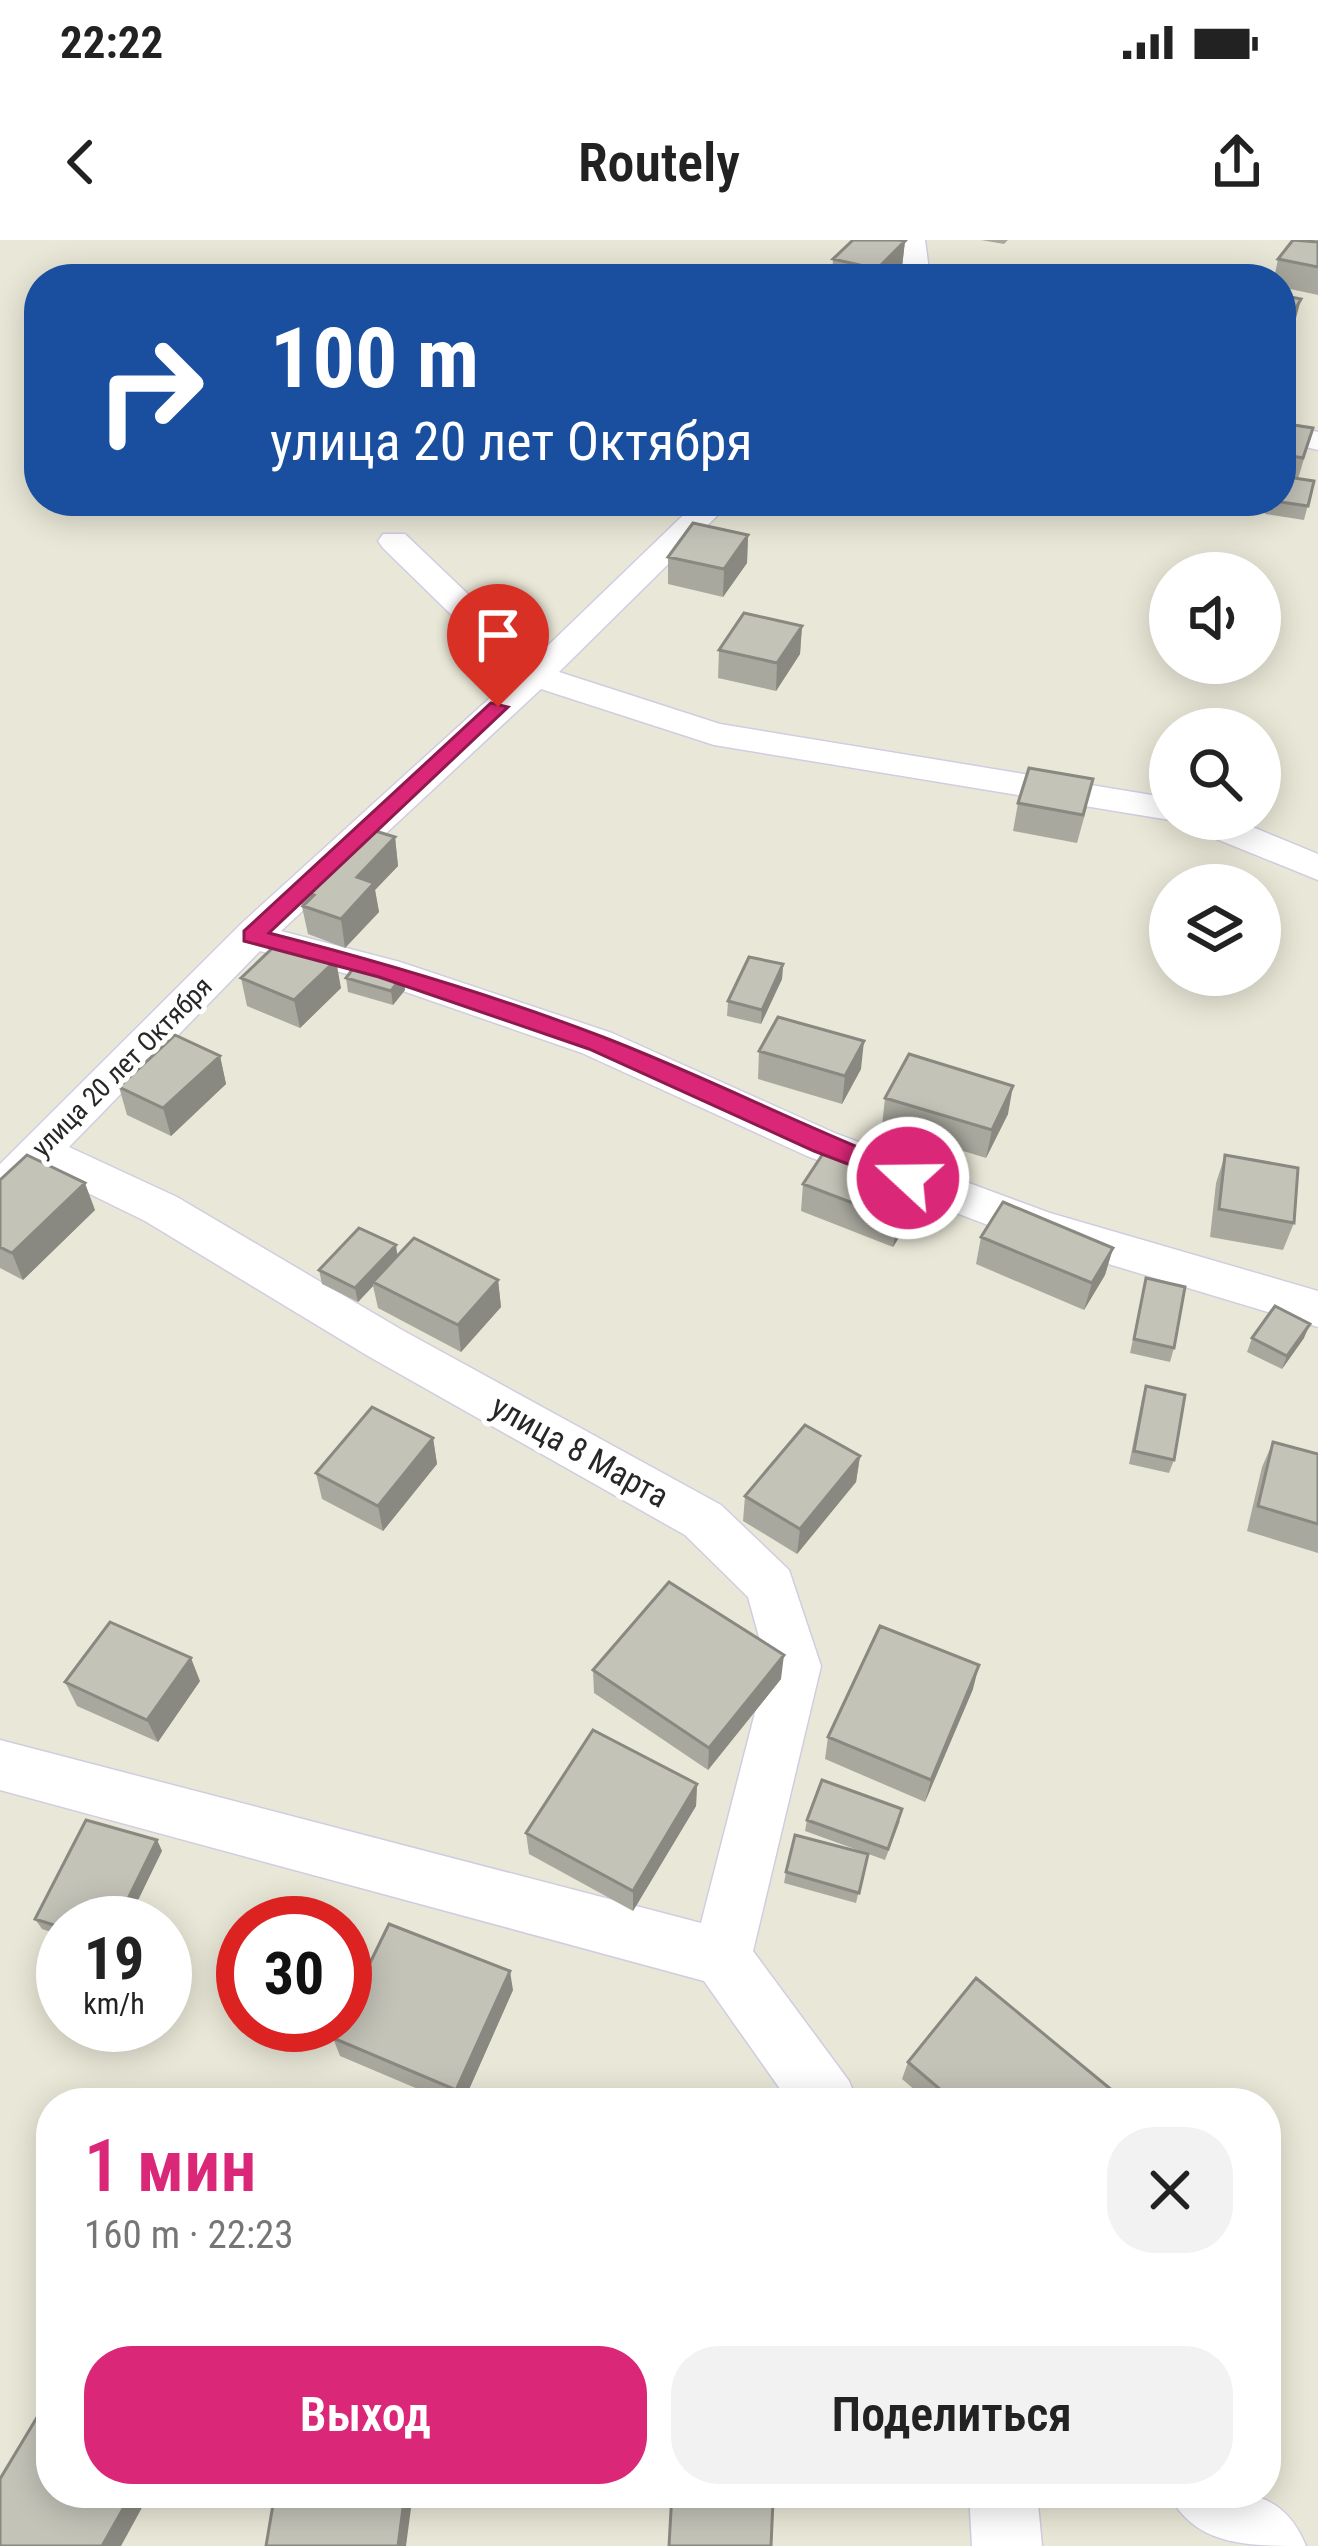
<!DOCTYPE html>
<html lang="ru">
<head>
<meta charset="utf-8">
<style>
  :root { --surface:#fff; --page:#f2f2f2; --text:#222; --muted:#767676; --accent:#db2777 }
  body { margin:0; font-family:"Roboto Condensed",sans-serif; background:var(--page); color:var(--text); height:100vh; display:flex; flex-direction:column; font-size:45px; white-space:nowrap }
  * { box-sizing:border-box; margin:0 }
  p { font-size:39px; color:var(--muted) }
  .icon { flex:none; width:66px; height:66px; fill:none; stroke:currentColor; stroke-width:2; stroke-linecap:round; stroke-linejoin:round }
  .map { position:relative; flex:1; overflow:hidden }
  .drawer { position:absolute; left:36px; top:1848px; width:1245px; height:420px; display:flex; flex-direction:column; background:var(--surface); border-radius:48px; box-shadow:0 6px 30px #0003 }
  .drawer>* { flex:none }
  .hud { position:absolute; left:24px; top:24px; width:1272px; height:252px; border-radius:48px; box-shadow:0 6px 30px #0003; background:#1a4fa0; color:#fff; overflow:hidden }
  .controls { position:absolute; left:1149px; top:312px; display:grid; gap:24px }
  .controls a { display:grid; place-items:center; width:132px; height:132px; border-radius:50%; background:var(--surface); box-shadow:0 6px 30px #0003; font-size:60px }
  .speed { position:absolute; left:36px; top:1656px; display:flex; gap:24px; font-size:60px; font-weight:700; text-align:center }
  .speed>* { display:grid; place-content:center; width:156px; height:156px; border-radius:50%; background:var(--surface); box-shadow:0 6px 30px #0003; line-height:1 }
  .speed small { font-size:30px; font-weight:400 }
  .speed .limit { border:18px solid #d22; background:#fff; color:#111 }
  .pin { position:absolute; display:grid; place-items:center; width:102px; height:102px; color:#fff; margin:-123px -51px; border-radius:50% 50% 50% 0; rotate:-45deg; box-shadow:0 0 12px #0007 }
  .pin .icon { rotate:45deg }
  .me { position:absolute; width:132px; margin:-66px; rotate:291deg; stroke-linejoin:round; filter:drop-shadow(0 0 9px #0008) }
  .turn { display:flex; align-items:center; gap:42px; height:252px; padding:0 48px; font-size:54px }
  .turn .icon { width:156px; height:156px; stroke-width:2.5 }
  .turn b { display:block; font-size:84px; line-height:102px }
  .round { display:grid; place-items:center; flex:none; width:126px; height:126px; border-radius:48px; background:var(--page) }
  .summary { display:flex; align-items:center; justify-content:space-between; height:204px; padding:0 48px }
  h1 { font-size:72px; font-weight:600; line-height:90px; color:var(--accent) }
  .button { display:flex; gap:24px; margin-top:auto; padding:24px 48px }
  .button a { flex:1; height:138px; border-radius:48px; background:var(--accent); color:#fff; font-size:48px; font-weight:600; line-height:138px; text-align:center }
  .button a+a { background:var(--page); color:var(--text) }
  .status { display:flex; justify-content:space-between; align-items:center; height:84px; padding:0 60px; background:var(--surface); direction:ltr }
  .status svg { height:33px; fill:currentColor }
  header { display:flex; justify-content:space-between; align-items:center; height:156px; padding:0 48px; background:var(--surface); font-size:54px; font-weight:600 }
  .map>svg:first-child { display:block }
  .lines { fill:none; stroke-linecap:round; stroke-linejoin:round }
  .street-casing { stroke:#d0cde0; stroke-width:3 }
  .street { fill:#fff; fill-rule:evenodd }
  .wall { fill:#a9a89e }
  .shaded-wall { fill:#898881 }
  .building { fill:#c4c3b8; stroke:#898881; stroke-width:3 }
  .route { fill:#db2777; stroke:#8e194d; stroke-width:3 }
  .labels { text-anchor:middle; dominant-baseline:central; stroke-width:10; stroke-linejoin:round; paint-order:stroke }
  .far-street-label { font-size:27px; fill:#272727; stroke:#fff }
  .street-label { font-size:33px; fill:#272727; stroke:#fff }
</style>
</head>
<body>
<div class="status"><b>22:22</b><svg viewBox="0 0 49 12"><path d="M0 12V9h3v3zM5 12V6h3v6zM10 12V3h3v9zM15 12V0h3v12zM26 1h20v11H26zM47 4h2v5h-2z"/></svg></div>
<header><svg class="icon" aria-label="back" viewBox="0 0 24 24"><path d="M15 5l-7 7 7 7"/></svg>Routely<svg class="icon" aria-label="share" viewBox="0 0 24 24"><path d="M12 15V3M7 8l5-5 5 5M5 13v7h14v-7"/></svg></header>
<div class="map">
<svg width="1318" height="2306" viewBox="0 0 1318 2306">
  <rect width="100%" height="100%" fill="#e9e8d8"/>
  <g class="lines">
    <defs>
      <path id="street" d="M899,0h26l4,30 -5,9h-28l7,-9z
        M1281,183l37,9v18l-37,-9z
        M698,261h34l-173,171 161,52 450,74v21h6l-6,1 -456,-75 -173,-56 -260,242 119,31 212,71 225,101 213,79 268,78v36l-296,-89 -215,-82 -225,-103 -208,-72 -114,-30 -191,196 108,50 225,133 319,175 68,65 32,96 -68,285 96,130 9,22h-68l-86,-122 -704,-191v-50l701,183 66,-257 -19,-69 -63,-62 -317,-179 -223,-135 -100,-49 -29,30 -16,5v-43l243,-242 271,-246 -131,-128 -5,-7 5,-7h22l130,124z
        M1181,579h52l85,35v26l-131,-53z
        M969,2253h68l5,53h-70z
        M1168,2253c60,0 111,-13 138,53 -61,0 -111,0 -138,-53z"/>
    </defs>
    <use href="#street" class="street-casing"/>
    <use href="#street" class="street"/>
  </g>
  <path class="wall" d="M981,0h27l-4,4z
    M1318,0v55l-37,-8v-8h-7l4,-20z
    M905,1l-3,26 -12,12h-58l1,-20z
    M1281,183l32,5 -15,51 16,2 -10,39 -39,-6 3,-13h13z
    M748,295l-1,28 -24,34 -55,-13v-27z
    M802,386l-2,28 -24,37 -58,-13 1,-28z
    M1018,563l69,4 -10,36 -64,-12z
    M395,597l3,29 -23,24 4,22 -34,36 -37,-14 -10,-45z
    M783,724l-1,15 -21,45 -34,-8 1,-15z
    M403,735l2,15 -12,15 -45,-13 -2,-14z
    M241,738l100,10 -41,40 -53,-22z
    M759,811l102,18 -19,35 -84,-25z
    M220,816l6,28 -55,52 -44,-21 -8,-28z
    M885,858l123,16 -22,44 -104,-32z
    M1225,915l69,68 -11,27 -73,-13 6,-54z
    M0,940l95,30 -72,70 -23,-12z
    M803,944l118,18 -28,45 -92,-36z
    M981,997l132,11 -8,27 -21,35 -108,-46z
    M319,1030l179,10 3,27 -40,45 -83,-44 -5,-22 -15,16 -36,-18z
    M1146,1038l28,70 -4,14 -40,-9z
    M1252,1098h52l-22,31 -35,-17z
    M1146,1146l28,74 -5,13 -40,-9 13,-65z
    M433,1198l4,26 -54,67 -61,-32 -6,-26z
    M1273,1202l45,12v99l-71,-22 15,-64z
    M860,1216l-4,26 -59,72 -54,-33 2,-25z
    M593,1430l188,9 -73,91 -114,-77z
    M200,1441l-42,61 -81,-36 -12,-24z
    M973,1449l-48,113 -100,-43 3,-22z
    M697,1544l-1,22 -63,105 -104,-57 -3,-21z
    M807,1580l93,1 -15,39 -80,-29z
    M157,1600l5,11 -99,72v13l-21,-7 -7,-10z
    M868,1614l-12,49 -72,-20 2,-11z
    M513,1750l-50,113h-12l-111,-47 -7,-18z
    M908,1822l207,41h-185l-28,-24z"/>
  <path class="shaded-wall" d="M905,1l-3,26 -12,12h-14l1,-10z
    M1301,59l-7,27 -13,23v-16z
    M748,295l-1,28 -24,34 1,-28z
    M802,386l-2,28 -24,37 1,-28z
    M395,597l3,29 -23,24 4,22 -34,36 -4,-29 16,-42z
    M336,720l5,28 -41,40 -6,-28z
    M783,724l-1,15 -21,45 1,-14z
    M403,735l2,15 -12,15 -2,-14z
    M864,801l-3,28 -19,35 3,-28z
    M220,816l6,28 -55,52 -8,-28z
    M1013,846l-5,28 -22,44 6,-28z
    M926,934l-5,28 -28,45 4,-27z
    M85,943l10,27 -72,70 -11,-27z
    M396,1005l2,14 -25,23v4l-15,16 -3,-14z
    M1113,1008l-8,27 -21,35 8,-27z
    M498,1040l3,27 -40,45 -3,-27z
    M1310,1084l-6,14 -22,31 5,-13z
    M433,1198l4,26 -54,67 -5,-25z
    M860,1216l-4,26 -59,72 3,-25z
    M784,1415l-3,24 -73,91 1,-22z
    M191,1418l9,23 -42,61 -11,-22z
    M979,1425l-6,24 -48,113 6,-22z
    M697,1544l-1,22 -63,105v-20z
    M157,1600l5,11 -35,72h-11z
    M510,1731l3,19 -50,113h-4l-3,-13z
    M132,2253h18l-29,53h-19z
    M405,2253h8l-7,53h-8z"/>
  <path class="building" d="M853,0h46l6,1 -28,28 -44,-10z
    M1293,0l25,2v25l-40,-8z
    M563,26l39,8 -5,5h-47z
    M1281,55l20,4 -20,34z
    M1281,183l32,5 -10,30 -22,-4z
    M1281,236l33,5 -6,25 -34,-5h7z
    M693,283l55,12 -24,34 -56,-12z
    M744,373l58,13 -25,37 -58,-13z
    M1029,528l64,11 -10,36 -65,-12z
    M359,586l36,11 -38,40 17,6 -33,36 -38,-13 11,-11 -16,-6z
    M283,698l53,22 -42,40 -53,-22z
    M749,717l34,7 -21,46 -34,-9z
    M358,722l45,13 -12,16 -45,-13z
    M778,777l86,24 -19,35 -86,-25z
    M175,795l45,21 -57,52 -44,-21z
    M909,814l104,32 -21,44 -107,-32z
    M832,900l94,34 -29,46 -94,-36z
    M27,915l58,28 -73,70 -12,-6v-67z
    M1225,915l73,13 -4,55 -75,-14z
    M1003,962l110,46 -21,35 -111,-46z
    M359,988l37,17 -41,43 -36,-18z
    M414,998l84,42 -40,45 -85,-43z
    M1146,1038l39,9 -11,61 -40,-9z
    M1275,1066l35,18 -23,32 -35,-18z
    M1146,1146l39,9 -11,65 -40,-9z
    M372,1167l61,31 -55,68 -62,-33z
    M805,1185l55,31 -60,73 -55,-33z
    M1273,1202l45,12v70l-60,-18z
    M669,1342l115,73 -75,93 -116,-78z
    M110,1382l81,36 -44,62 -82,-38z
    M880,1386l99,39 -48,115 -103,-43z
    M593,1490l104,54 -64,107 -107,-58z
    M822,1540l80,29 -14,40 -81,-29z
    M86,1580l71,20 -41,83h-53v5l-28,-9z
    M795,1595l73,19 -9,39 -73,-21z
    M389,1684l121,47 -54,119 -123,-52 7,-13h5v-11z
    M976,1738l143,118 -6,7h-157l-48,-41z
    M42,2169l9,6v78h81l-30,53h-102v-67z
    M275,2253h130l-7,53h-132z
    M672,2253l101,8 -2,45h-102z"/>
  <path class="route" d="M491,463l17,4 -239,226c113,29 225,62 334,104 107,41 208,94 314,134l4,7 -4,6h-17l-86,-33 -225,-102 -210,-72 -135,-36v-10z"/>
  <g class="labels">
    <g class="far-street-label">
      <text transform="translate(122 827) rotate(-45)">улица 20 лет Октября</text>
    </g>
    <g class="street-label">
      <text transform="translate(580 1211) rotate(29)">улица 8 Марта</text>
    </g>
  </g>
</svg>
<div class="controls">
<a><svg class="icon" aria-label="sound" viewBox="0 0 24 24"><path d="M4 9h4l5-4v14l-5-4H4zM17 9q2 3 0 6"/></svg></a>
<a><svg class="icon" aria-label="search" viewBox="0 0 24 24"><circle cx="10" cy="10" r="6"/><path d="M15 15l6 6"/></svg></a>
<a><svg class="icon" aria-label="layers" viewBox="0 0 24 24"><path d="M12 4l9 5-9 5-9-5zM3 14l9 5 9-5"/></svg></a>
</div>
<div class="speed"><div>19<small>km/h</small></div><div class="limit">30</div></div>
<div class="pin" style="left:498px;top:467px;background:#d93025"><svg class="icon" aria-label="arrive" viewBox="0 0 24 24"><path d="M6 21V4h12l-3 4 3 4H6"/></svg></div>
<svg class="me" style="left:908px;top:938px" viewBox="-20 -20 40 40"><circle r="17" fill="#db2777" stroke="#fff" stroke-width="3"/><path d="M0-11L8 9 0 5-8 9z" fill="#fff"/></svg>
<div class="hud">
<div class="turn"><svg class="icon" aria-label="right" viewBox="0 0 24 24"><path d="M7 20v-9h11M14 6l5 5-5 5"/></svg><div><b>100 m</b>улица 20 лет Октября</div></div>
</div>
<section class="drawer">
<div class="summary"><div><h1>1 мин</h1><p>160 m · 22:23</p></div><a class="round"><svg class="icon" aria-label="close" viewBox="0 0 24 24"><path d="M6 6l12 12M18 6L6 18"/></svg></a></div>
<div class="button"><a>Выход</a><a>Поделиться</a></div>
</section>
</div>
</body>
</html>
